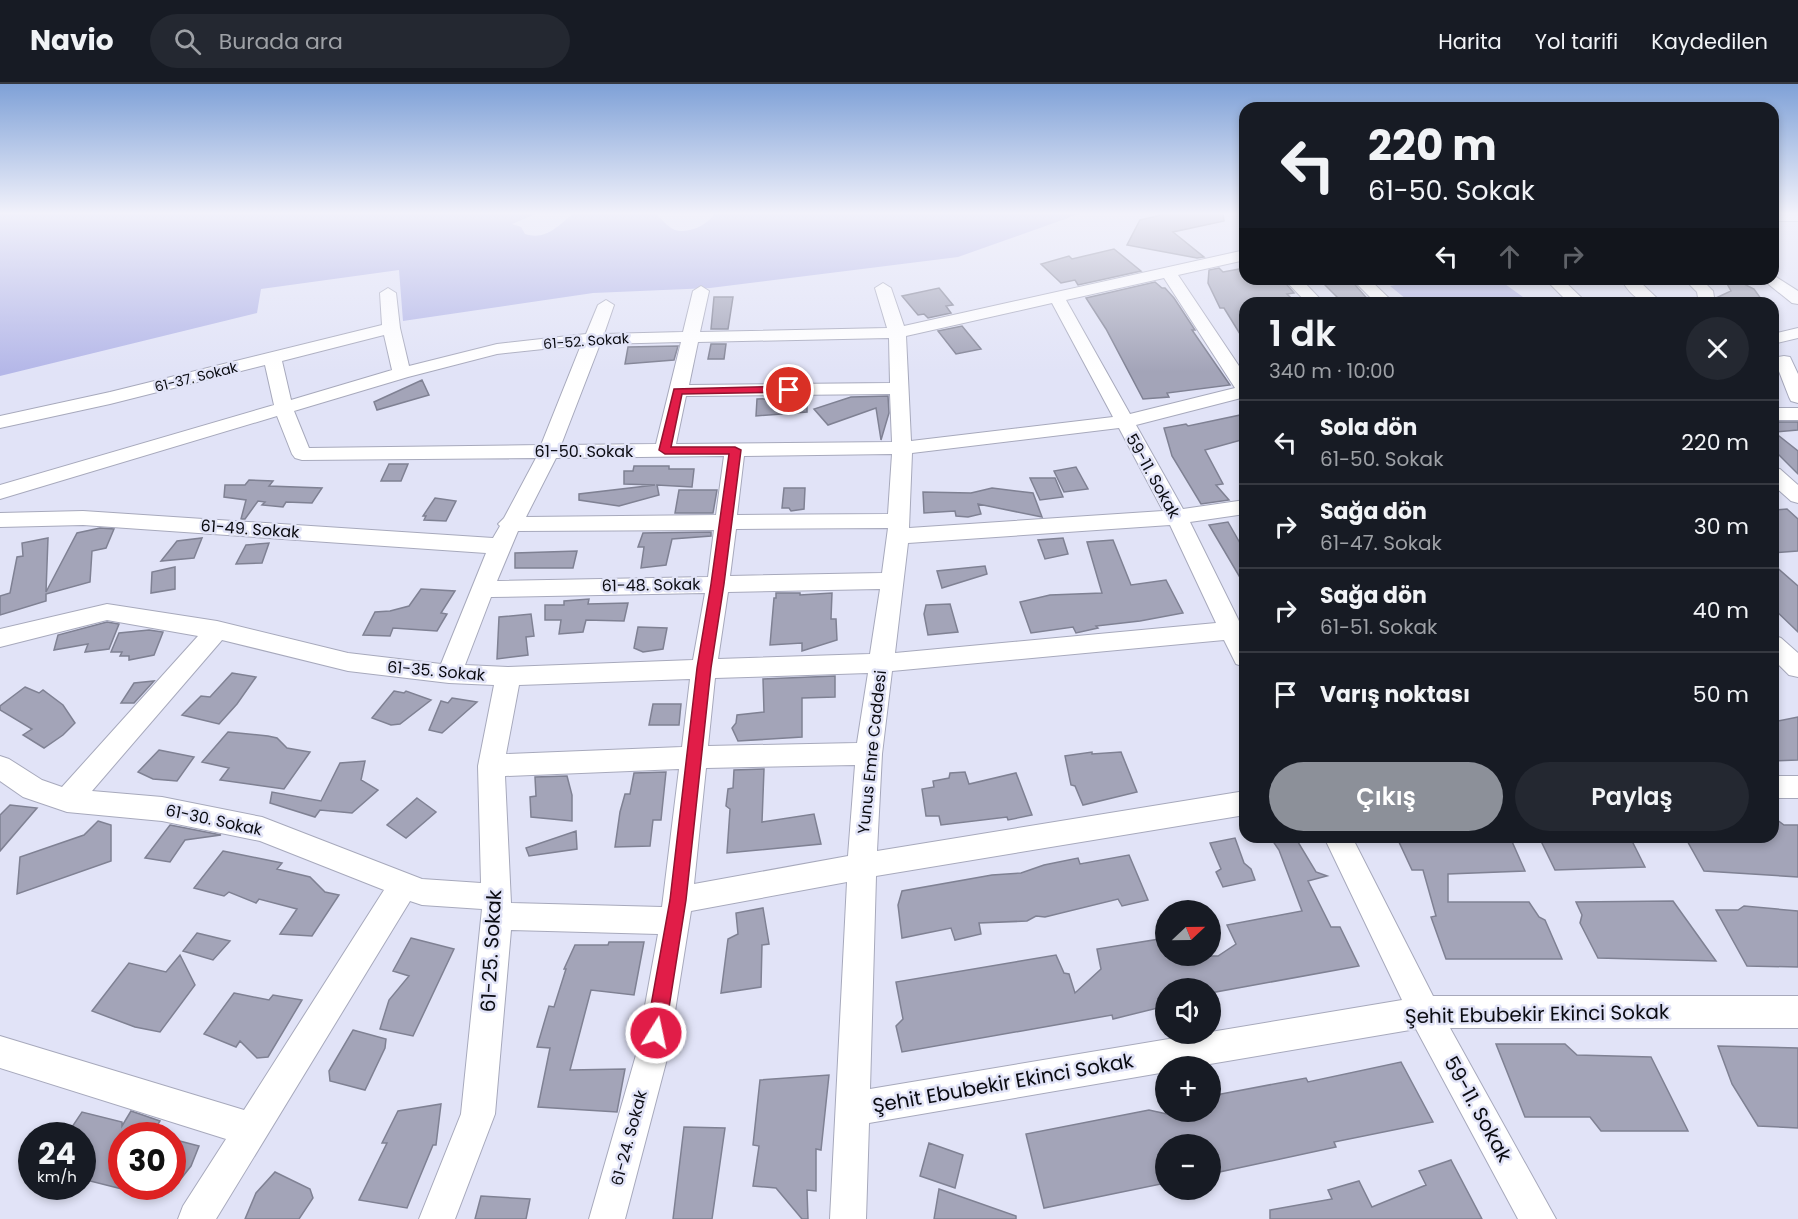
<!DOCTYPE html>
<html lang="tr">
<head>
<meta charset="utf-8">
<style>
  :root { --surface:#171b24; --page:#242831; --text:#f1f3f6; --muted:#9ea1a6; --line:#363941; --accent:#8c9099 }
  body { margin:0; font-family:Poppins,sans-serif; background:var(--page); color:var(--text); height:100vh; display:flex; flex-direction:column; font-size:22px; white-space:nowrap }
  * { box-sizing:border-box; margin:0 }
  p { font-size:20px; color:var(--muted) }
  .icon { flex:none; width:33px; height:33px; fill:none; stroke:currentColor; stroke-width:2; stroke-linecap:round; stroke-linejoin:round }
  .map { position:relative; flex:1; overflow:hidden }
  .panel { position:absolute; left:1239px; top:213px; width:540px; height:546px; display:flex; flex-direction:column; background:var(--surface); border-radius:18px; box-shadow:0 3px 9px #0003 }
  .panel>* { flex:none }
  .hud { position:absolute; left:1239px; top:18px; width:540px; height:183px; border-radius:18px; box-shadow:0 3px 9px #0003; background:#171b24; color:var(--text); overflow:hidden }
  .needle { width:39px; rotate:68deg }
  .tools { position:absolute; left:1155px; top:816px; display:grid; gap:12px }
  .tools a { display:grid; place-items:center; width:66px; height:66px; border-radius:50%; background:var(--surface); box-shadow:0 3px 9px #0003; font-size:30px }
  .speed { position:absolute; left:18px; top:1038px; display:flex; gap:12px; font-size:30px; font-weight:700; text-align:center }
  .speed>* { display:grid; place-content:center; width:78px; height:78px; border-radius:50%; background:var(--surface); box-shadow:0 3px 9px #0003; line-height:1 }
  .speed small { font-size:15px; font-weight:400 }
  .speed .limit { border:9px solid #d22; background:#fff; color:#111 }
  .pin { position:absolute; display:grid; place-items:center; width:51px; height:51px; color:#fff; margin:-26px; border:3px solid #fff; border-radius:50%; box-shadow:0 2px 6px #0007 }
  .me { position:absolute; width:66px; margin:-33px; rotate:10deg; stroke-linejoin:round; filter:drop-shadow(0 0 4px #0008) }
  .turn { display:flex; align-items:center; gap:21px; height:126px; padding:0 30px; font-size:27px }
  .turn .icon { width:78px; height:78px; stroke-width:2.5 }
  .turn b { display:block; font-size:42px; line-height:51px }
  .lanes { display:flex; align-items:center; height:57px; padding:0 30px; background:#0003; justify-content:center; gap:30px; direction:ltr }
  .lanes .off { opacity:.35 }
  .round { display:grid; place-items:center; flex:none; width:63px; height:63px; border-radius:32px; background:var(--page) }
  .overview { display:flex; align-items:center; justify-content:space-between; height:102px; padding:0 30px }
  h1 { font-size:36px; font-weight:600; line-height:45px }
  .action { display:flex; gap:12px; margin-top:auto; padding:12px 30px }
  .action a { flex:1; height:69px; border-radius:36px; background:var(--accent); color:#fff; font-size:24px; font-weight:600; line-height:69px; text-align:center }
  .action a+a { background:var(--page); color:var(--text) }
  ul { padding:0; list-style:none }
  li { display:flex; align-items:center; gap:18px; height:84px; padding:0 30px; border-top:2px solid var(--line) }
  li div { flex:1 }
  li b { display:block; font-size:22px }
  li em { font-style:normal }
  header { display:flex; align-items:center; gap:36px; box-sizing:border-box; height:84px; padding:0 30px; background:var(--surface); border-bottom:2px solid var(--line) }
  header strong { font-size:28px }
  nav { display:flex; gap:33px; margin-inline-start:auto; font-size:21px }
  .search { width:420px; height:54px; background:var(--page); display:flex; align-items:center; gap:15px; box-sizing:border-box; padding:0 21px; border-radius:33px; color:var(--muted); font-size:22px }
  .map>svg:first-child { display:block }
  .green { fill:#b4b7e8 }
  .building { fill:#a3a4b8; stroke:#7f8193; stroke-width:1.5 }
  .lines { fill:none; stroke-linecap:round; stroke-linejoin:round }
  .minor-casing { stroke:#a7a9bc; stroke-width:2 }
  .minor { fill:#fff; fill-rule:evenodd }
  .route { fill:#e11d48; stroke:#92132f; stroke-width:1.5 }
  .labels { text-anchor:middle; dominant-baseline:central; stroke-width:5; stroke-linejoin:round; paint-order:stroke }
  .far-street-label { font-size:14px; fill:#0a0b11; stroke:#e1e3f7 }
  .street-label { font-size:16px; fill:#0a0b11; stroke:#e1e3f7 }
  .near-street-label { font-size:20px; fill:#0a0b11; stroke:#e1e3f7 }
</style>
</head>
<body>
<header>
<strong>Navio</strong>
<div class="search"><svg class="icon" aria-label="search" viewBox="0 0 24 24"><circle cx="10" cy="10" r="6"/><path d="M15 15l6 6"/></svg>Burada ara</div>
<nav><a>Harita</a><a>Yol tarifi</a><a>Kaydedilen</a></nav>
</header>
<div class="map">
<svg width="1798" height="1135" viewBox="0 0 1798 1135">
  <rect width="100%" height="100%" fill="#e1e3f7"/>
  <path class="green" d="M0,129h538l-26,11 9,3 4,7c21,7 34,-9 49,-21h82c5,6 12,14 19,17 14,4 33,-5 40,-17h367l-124,44 -248,31 -117,5 -190,28 -4,-51 -138,19 -4,24 -257,63z
    M1428,195h70l25,18 -34,6h-78l-21,-17z"/>
  <path class="building" d="M1171,129h52l1,8 -51,11 31,25 -7,1 -70,-13 13,-25z
    M1114,165l27,22 -63,14 -3,-5 -14,3 -20,-19 28,-8 3,3z
    M1219,184l4,4 22,-4v11h37l12,14 -7,1 9,9h-51v39l-21,-34h-4l-12,-25 1,-13z
    M1319,195h31l21,24h-28z
    M1155,198l7,6h3l9,10 21,32h-3l38,55 -63,8 2,4 -26,2 -37,-70 -20,-31z
    M1726,198l18,2 10,5 10,14h-47l-1,-5 15,-7z
    M939,204l14,17 -7,1 5,7 -23,5 -4,-4 -6,1 -16,-19z
    M714,213h19l-5,32h-17z
    M962,242l19,23 -25,5 -18,-23z
    M711,260h15l-2,15h-16z
    M678,262l-4,14 -49,4 3,-17z
    M422,296l7,15 -52,15 -3,-8z
    M888,312l1,17 -8,27 -5,-32 -48,17 -14,-16 37,-12z
    M807,314v14l-51,4 1,-17z
    M1245,330v25l-40,11 18,34 -7,1 13,15 -28,4 -29,-48 -8,-28 22,-4 2,2z
    M1773,338h25v8l-24,2 24,19v23l-25,-25z
    M389,380h19l-7,17h-20z
    M634,382h35v3h25l-2,18 -35,-2 2,10 -40,11 -40,-6v-6l76,-9 -31,-1v-13h9z
    M1076,383l12,22 -24,3 -10,-21z
    M1030,394h25l8,19 -23,3z
    M249,396l24,1 -4,5 53,2 -10,15 -26,-1 -3,5 -21,-2 3,-3 -7,-1 -13,18h-4l5,-19 -22,-3 1,-12h20z
    M784,404h21l-1,21 -13,2 -2,-3h-7z
    M992,404l41,5 9,24 -64,-13 3,10 -13,3 -12,-1 -1,-5 -31,2 -1,-21 48,1z
    M679,406h38l-4,23h-38z
    M435,414l21,3 -10,20 -22,-1 2,-4h-3z
    M1787,425l11,10v32l-25,2v-43z
    M1228,438l12,21 5,-1v44l-36,-61z
    M100,444l14,1 -8,19 -14,3 -2,31 -44,12v7l-46,14v-19l10,-3 7,-36 6,-1 -1,-13 26,-5 -2,54 31,-59z
    M711,448v4l-39,3 -6,26 -25,3 3,-21h-6l5,-14z
    M202,454l-8,20 -33,3 16,-20z
    M1063,454l5,16 -23,5 -7,-19z
    M1113,456l18,45 35,-5 17,33 -43,8 -44,5 2,2 -22,5 -3,-6 -42,6 -11,-31 30,-7 52,-2 -15,-51z
    M269,459l-7,20 -26,1 10,-19z
    M577,467l-4,17h-58v-15z
    M1773,480l25,22v46l-25,-24z
    M985,482l2,8 -45,14 -5,-17z
    M175,483v22l-24,4 1,-21z
    M421,505l34,2 -14,22 6,1 -10,17 -44,-3 -3,8 -27,-1 12,-23 15,-1 19,-5z
    M776,509h24v2l32,-2 -1,26h5l1,21 -35,11v-8l-32,2 4,-47h2z
    M589,515l-1,5 40,-1 -4,18 -38,-1 -3,12 -24,2 2,-14h-16v-15h19v-4z
    M950,520l8,28 -30,3 -4,-21 2,-9z
    M531,530l3,22 -8,1 2,18 -31,4 2,-42z
    M107,538l12,2 -10,25 -24,3 3,-8 -34,6 4,-15z
    M638,543l29,1 -4,21 -20,3 -9,-4z
    M149,546l14,2 -9,23 -25,5v-4h-9l2,-4h-11l8,-19z
    M232,589l24,4 -19,27 -18,20 -37,-9 19,-19 9,1z
    M835,592v21l-33,1v39l-64,4 -6,-13 4,-5 1,-8 27,-3 -1,-33z
    M154,597l-20,22h-13l13,-20z
    M25,603l14,6 4,-3 20,15 12,18 -12,12 -19,13 -21,-13 9,-6 -32,-19v-4z
    M394,607l10,2 2,-2 25,9 -31,24 -9,1 -19,-7z
    M452,614l25,4 -35,31 -13,-3 12,-29 7,2z
    M653,620h28l-2,21h-30z
    M1798,633v43l-25,1v-39z
    M228,648l40,4 9,2 10,10 23,4 -26,37 -64,-9 9,-12 -27,-6z
    M159,666l35,7 -17,24 -24,-2 -15,-7z
    M1092,668v2l29,-2 16,40 -54,13 -8,-19 -4,-1 -6,-29z
    M365,677l-4,19 17,10 -26,23 -32,-3 -5,7 -45,-14 2,-11 49,9 19,-38z
    M764,685l-2,53 52,-8 7,30 -94,9 3,-44 -4,-3 2,-17 5,-1 1,-18z
    M666,688l-5,48h-8l-3,26 -35,1 5,-35 5,-18h5l4,-21z
    M965,688l4,12 47,-11 16,42 -24,5 -1,-3 -66,8 -2,-9h-13l-4,-27 12,-2 -1,-6 16,-3 1,-5z
    M567,692l5,19v26l-41,-4 -1,-20 6,-1 -1,-19z
    M417,714l19,14 -30,26 -19,-13z
    M10,721l27,3 -37,43v-36z
    M1773,733l11,8h14v52l-94,-6 -19,-34h88z
    M98,737l13,4v36l-94,33 3,-37 64,-22z
    M170,741l51,10 -36,5 -15,22 -25,-4z
    M576,747l1,18 -48,7 -3,-8z
    M1270,753h25l21,35 11,4 -19,5 23,46h9l19,39 -149,27v-5h-44v18l-53,13 -1,-4 -210,37 -6,-26 7,-7 -7,-37 160,-27 8,18 5,1 6,19 26,-24 -4,-20 69,-11v18h52l18,-12 -9,-19 75,-14 -23,-61z
    M1406,753h104l15,34 -77,3v28h81l10,15 6,3 17,39h-116l-15,-42 5,-1 -13,-46h-11l-13,-28 8,-1z
    M1539,753h91l15,30 -90,3z
    M1235,754l9,25 7,6 4,11 -32,7 -7,-15 5,-3 -11,-26z
    M223,767l59,12 -5,6 33,8 15,15 14,3 -27,41 -32,-2 17,-25 -38,-10 -3,4 -27,-11 -5,4 -30,-8z
    M1129,771l19,45 -26,6 -4,-7 -73,18 -9,-1 -9,5 -48,2 2,11 -26,6 -4,-12 -49,10 -4,-33 4,-14 90,-16 29,-2 23,-8 34,-7 2,6z
    M1673,817l43,60 -118,-3 -18,-35 2,-8 -6,-13z
    M1744,822l54,5v56l-51,-1 -31,-56h22z
    M763,824l6,36 -7,1 -1,42 -40,6 7,-54 10,-5 -2,-21z
    M197,849l33,8 -17,19 -30,-9z
    M411,854l43,11 -41,87 -33,-7 9,-29 20,-24 -16,-5z
    M609,858h35l-10,53 -43,-5 -21,80 55,-1 -8,43 -79,-5 12,-59 -13,-1 12,-41 5,1 12,-38h-2l11,-24h33z
    M180,871l15,30 -35,47 -25,-5 -43,-16 37,-48 37,9z
    M234,909l35,7 4,-5 29,5 -34,57 -11,1 -17,-17 -4,6 -32,-13z
    M353,946l33,9 -1,9 -20,42 -35,-9 -1,-10z
    M1496,960h69l12,11 74,2 37,74h-87l-11,-14h-65z
    M1718,962l80,2v80l-40,-2 -26,-42z
    M1401,978l32,60 -99,20 2,5 -126,27v-30h-44v39l-122,25 -18,-74 123,-24 36,8 -2,-6h27v-16l96,-18 2,4z
    M829,991l-8,75 -5,-1v42l-9,-1 1,29h-6l-26,-31 -23,-2 6,-40 -6,-1 7,-65z
    M441,1020l-5,41h-3l-26,63 -48,-8 28,-57h-5l16,-32z
    M131,1027l29,10 -9,15h-29v53l-40,-10v-43h-16l16,-24 40,10v4z
    M684,1043l41,1 -13,91h-39z
    M172,1055l27,7 -8,20 -19,24z
    M929,1059l34,12 -8,33 -35,-12z
    M1451,1076l31,59h-212v-9l62,-11 -4,-9 31,-9 13,26 54,-22 -7,-14z
    M275,1088l35,17 3,9 -14,21h-54l11,-26z
    M939,1105l77,27v3h-82z
    M481,1112l49,3 -4,20h-51z"/>
  <g class="lines">
    <defs>
      <path id="minor" d="M1773,129h25v8h-25z
        M1245,166v10l-67,15 67,100v22l-109,28 47,84 62,-9v14l-55,8 49,99 6,-1v47l-9,-3 -12,-24 -332,31 -10,83 -5,97 368,-60v24l-369,61 -6,213 532,-89 -78,-163h28l81,159h365v32h-348l106,191h-38l-102,-190 -218,37h-32v6l-297,51 -3,96h-36l17,-337 -156,29 -23,144 -43,164h-36l47,-164 22,-121 -147,-4 -16,184 -40,105h-36l42,-105 21,-205 -60,-4 -12,-4 -194,318h-38l5,-13 43,-67 -226,-71v-32l244,74 140,-220 -124,-49 -98,-20 -95,-9 -44,-15 -23,-16v-25l9,3 33,21 20,7 136,-151 -91,-16 -107,27v-18l107,-25 110,17 131,32 93,11 45,-111 -403,-28 -83,2v-14l83,-2 410,27 7,-12 -2,-2 6,-6 32,-60 -234,2 -7,-2 -3,-4 -15,-38 -277,83v-14l274,-80 -9,-40 -155,39 -110,24v-12l110,-24 272,-67 -2,-32 8,-5 8,5 4,35 9,38 88,-22 89,-10 12,-29 8,-5 8,5 -10,29 79,-2 10,-41 8,-5 8,5 -9,41 187,-4 -12,-40 8,-5 8,5 13,38zM1164,194l71,110 -105,26 -64,-114zM1052,219l61,114 -202,24 -5,-105zM384,251l8,35 -101,30 -9,-39zM889,254l1,45 -201,2 9,-43zM681,258l-25,102 -95,1 39,-101zM581,261l-40,100 -232,3 -15,-37 114,-34 89,-23zM890,310l2,48 -216,2 10,-48zM1119,344l44,83 -254,17 3,-75zM892,370l-4,60 -151,1 7,-59zM724,372l-8,59 -190,2 30,-59zM1170,441l46,98 -321,30 13,-110zM888,444l-6,45 -152,3 6,-47zM714,446l-6,47 -211,4 21,-50zM880,505l-10,65 -152,5 10,-67zM705,509l-12,67 -185,7 -43,-2 26,-68zM222,556l126,31 101,12 45,2 -16,81 3,117 -59,-4 -160,-62 -100,-20 -70,-6zM868,589l-11,70 -149,3 7,-68zM690,595l-8,68 -176,7 13,-69zM855,681l-7,91 -154,28 12,-116zM679,685l-17,138 -151,-4 -6,-127z
        M1773,191l25,16v13l-6,-1 -30,-24h11z
        M1284,195h17l23,24h-17z
        M1352,195h17l25,24h-18z
        M1545,195h17l25,24h-18z
        M1621,195h16l25,24c-21,0 -30,-5 -41,-24z
        M1684,195h17l12,12 2,12h-16l-2,-11z
        M1798,244v10l-25,6v-10z
        M1784,272l6,1 8,17v29l-7,-2 -2,-4 -14,-36 3,-4z
        M1773,324h25v12h-25z
        M1773,384l7,1 18,16v18l-7,-2 -18,-16z
        M1773,551l8,3 17,15v24l-9,-2 -16,-16z
        M1773,692h25v22h-25z"/>
    </defs>
    <use href="#minor" class="minor-casing"/>
    <use href="#minor" class="minor"/>
  </g>
  <linearGradient id="sky" x2="0" y2="1"><stop stop-color="#7fa1d7"/><stop offset="0.45" stop-color="#f2f2fb"/><stop offset="1" stop-color="#f2f2fb" stop-opacity="0"/></linearGradient>
  <rect width="1798" height="288" fill="url(#sky)"/>
  <path class="route" d="M789,302l3,1v5l-110,2 -11,53h64l6,3 -17,134 -13,84 -25,232 -21,133 -3,6 -6,3 -7,-3 -3,-6 24,-133 27,-232 14,-84 18,-130h-64l-6,-4 15,-61z"/>
  <g class="labels">
    <g class="far-street-label">
      <text transform="translate(586 257) rotate(-4)">61-52. Sokak</text>
      <text transform="translate(196 293) rotate(-14)">61-37. Sokak</text>
    </g>
    <g class="street-label">
      <text x="584" y="367">61-50. Sokak</text>
      <text transform="translate(1153 392) rotate(61)">59-11. Sokak</text>
      <text transform="translate(250 445) rotate(4)">61-49. Sokak</text>
      <text transform="translate(651 501) rotate(-1)">61-48. Sokak</text>
      <text transform="translate(436 587) rotate(5)">61-35. Sokak</text>
      <text transform="translate(872 668) rotate(-84)">Yunus Emre Caddesi</text>
      <text transform="translate(214 736) rotate(12)">61-30. Sokak</text>
      <text transform="translate(629 1054) rotate(-75)">61-24. Sokak</text>
    </g>
    <g class="near-street-label">
      <text transform="translate(491 867) rotate(-87)">61-25. Sokak</text>
      <text transform="translate(1537 930) rotate(-1)">Şehit Ebubekir Ekinci Sokak</text>
      <text transform="translate(1003 999) rotate(-10)">Şehit Ebubekir Ekinci Sokak</text>
      <text transform="translate(1478 1025) rotate(61)">59-11. Sokak</text>
    </g>
  </g>
</svg>
<div class="tools">
<a><svg class="needle" viewBox="-14 -14 28 28"><path d="M0-13l5 13h-10z" fill="#e53935"/><path d="M0 13l5-13h-10z" fill="#9ea1a6"/></svg></a>
<a><svg class="icon" aria-label="sound" viewBox="0 0 24 24"><path d="M4 9h4l5-4v14l-5-4H4zM17 9q2 3 0 6"/></svg></a>
<a>+</a>
<a>−</a>
</div>
<div class="speed"><div>24<small>km/h</small></div><div class="limit">30</div></div>
<div class="pin" style="left:789px;top:306px;background:#d93025"><svg class="icon" aria-label="arrive" viewBox="0 0 24 24"><path d="M6 21V4h12l-3 4 3 4H6"/></svg></div>
<svg class="me" style="left:656px;top:949px" viewBox="-20 -20 40 40"><circle r="17" fill="#e11d48" stroke="#fff" stroke-width="3"/><path d="M0-11L8 9 0 5-8 9z" fill="#fff"/></svg>
<div class="hud">
<div class="turn"><svg class="icon" aria-label="left" viewBox="0 0 24 24"><path d="M17 20v-9H6M10 6l-5 5 5 5"/></svg><div><b>220 m</b>61-50. Sokak</div></div>
<div class="lanes"><svg class="icon" aria-label="left" viewBox="0 0 24 24"><path d="M17 20v-9H6M10 6l-5 5 5 5"/></svg><svg class="icon off" aria-label="ahead" viewBox="0 0 24 24"><path d="M12 20V5M6 11l6-6 6 6"/></svg><svg class="icon off" aria-label="right" viewBox="0 0 24 24"><path d="M7 20v-9h11M14 6l5 5-5 5"/></svg></div>
</div>
<section class="panel">
<div class="overview"><div><h1>1 dk</h1><p>340 m · 10:00</p></div><a class="round"><svg class="icon" aria-label="close" viewBox="0 0 24 24"><path d="M6 6l12 12M18 6L6 18"/></svg></a></div>
<ul>
<li><svg class="icon" aria-label="left" viewBox="0 0 24 24"><path d="M17 20v-9H6M10 6l-5 5 5 5"/></svg><div><b>Sola dön</b><p>61-50. Sokak</p></div><em>220 m</em></li>
<li><svg class="icon" aria-label="right" viewBox="0 0 24 24"><path d="M7 20v-9h11M14 6l5 5-5 5"/></svg><div><b>Sağa dön</b><p>61-47. Sokak</p></div><em>30 m</em></li>
<li><svg class="icon" aria-label="right" viewBox="0 0 24 24"><path d="M7 20v-9h11M14 6l5 5-5 5"/></svg><div><b>Sağa dön</b><p>61-51. Sokak</p></div><em>40 m</em></li>
<li><svg class="icon" aria-label="arrive" viewBox="0 0 24 24"><path d="M6 21V4h12l-3 4 3 4H6"/></svg><div><b>Varış noktası</b></div><em>50 m</em></li>
</ul>
<div class="action"><a>Çıkış</a><a>Paylaş</a></div>
</section>
</div>
</body>
</html>
